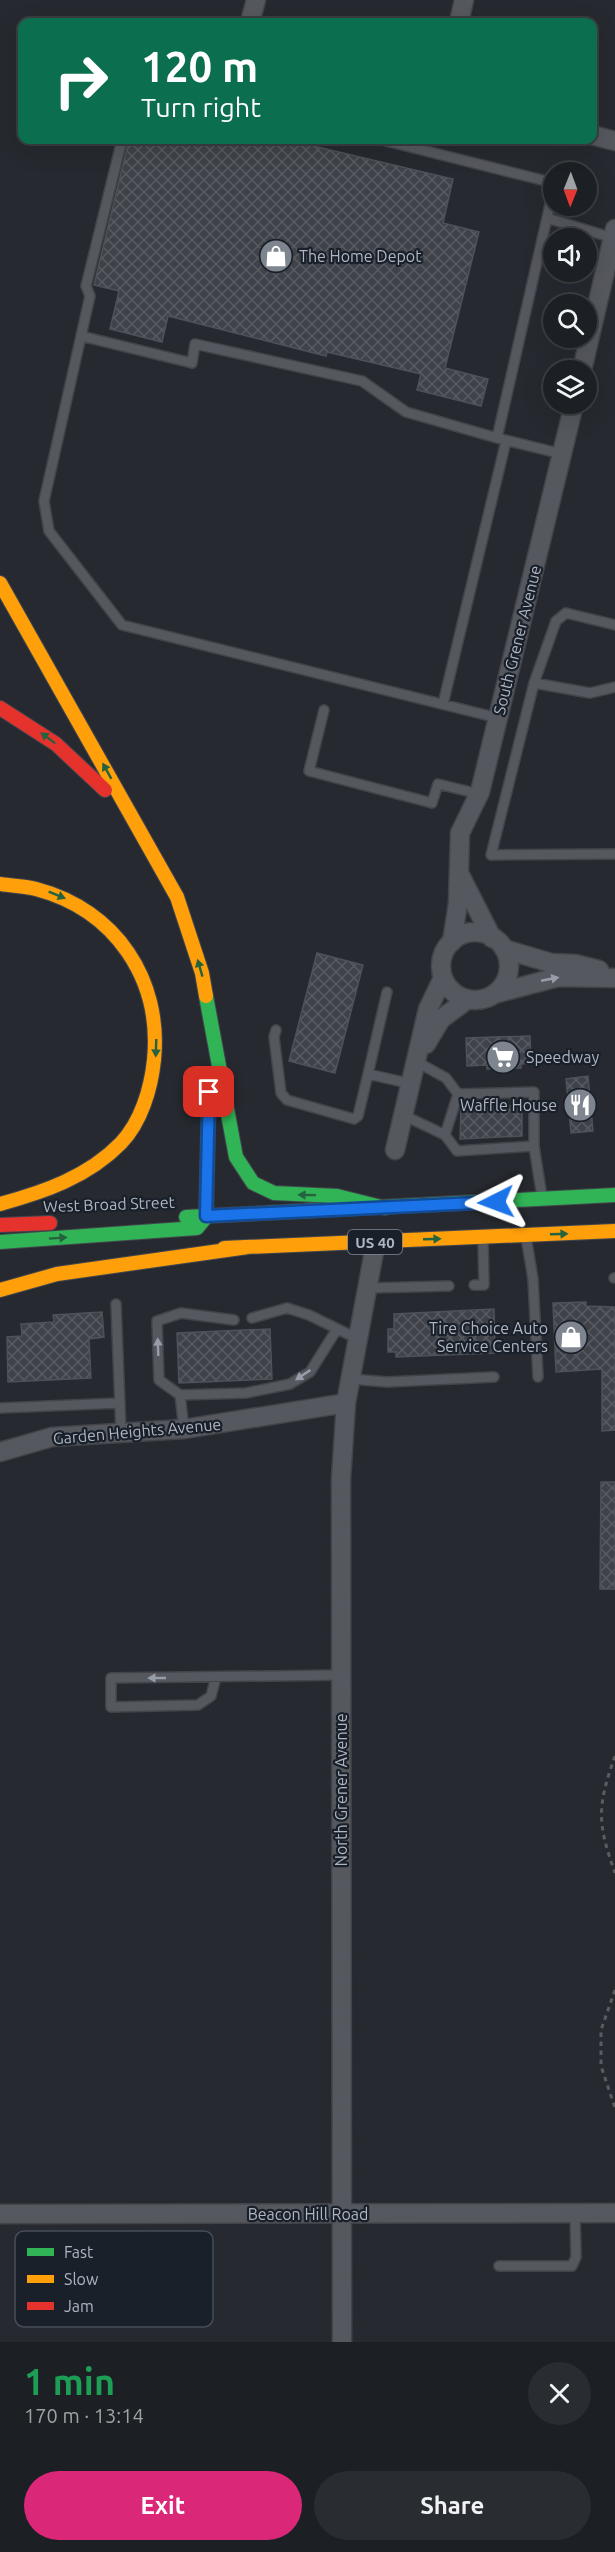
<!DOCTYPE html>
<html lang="en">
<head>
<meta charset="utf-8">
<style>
  :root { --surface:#1c2024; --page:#292d31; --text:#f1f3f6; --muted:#a0a3a6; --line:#3a3e41; --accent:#db2777 }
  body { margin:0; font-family:Ubuntu,sans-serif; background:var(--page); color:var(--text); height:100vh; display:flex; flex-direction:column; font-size:22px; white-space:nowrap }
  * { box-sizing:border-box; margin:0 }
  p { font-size:20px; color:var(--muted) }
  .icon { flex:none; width:33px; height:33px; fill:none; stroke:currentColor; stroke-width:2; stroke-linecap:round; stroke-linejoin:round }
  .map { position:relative; height:2342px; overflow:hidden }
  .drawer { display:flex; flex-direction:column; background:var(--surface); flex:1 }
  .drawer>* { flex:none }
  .hud { position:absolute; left:18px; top:18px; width:579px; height:126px; border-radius:12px; box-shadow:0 6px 24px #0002,0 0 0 2px var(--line); background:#0b6e4f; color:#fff; overflow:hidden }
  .needle { width:39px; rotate:181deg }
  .buttons { position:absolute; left:543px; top:162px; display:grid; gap:12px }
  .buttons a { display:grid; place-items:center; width:54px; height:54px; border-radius:50%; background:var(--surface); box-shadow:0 6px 24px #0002,0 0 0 2px var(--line); font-size:30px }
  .pin { position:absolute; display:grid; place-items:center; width:51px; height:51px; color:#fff; margin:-26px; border-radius:12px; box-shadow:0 3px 9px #0006 }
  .me { position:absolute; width:66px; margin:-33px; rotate:267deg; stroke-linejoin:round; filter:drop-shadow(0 0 4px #0008) }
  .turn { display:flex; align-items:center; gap:21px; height:126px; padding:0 24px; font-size:27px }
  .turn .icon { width:78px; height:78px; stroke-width:2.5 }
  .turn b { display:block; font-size:42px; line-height:51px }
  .round { display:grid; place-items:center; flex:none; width:63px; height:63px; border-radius:32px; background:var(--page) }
  .head { display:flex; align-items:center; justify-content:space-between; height:102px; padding:0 24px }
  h1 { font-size:36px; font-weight:700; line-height:45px; color:#1e9e55 }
  .button { display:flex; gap:12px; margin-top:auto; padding:12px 24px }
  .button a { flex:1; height:69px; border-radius:36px; background:var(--accent); color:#fff; font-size:24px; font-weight:700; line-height:69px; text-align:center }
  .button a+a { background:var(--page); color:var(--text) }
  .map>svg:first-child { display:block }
  .building { fill:url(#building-cross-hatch); stroke:#4d5158; stroke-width:1.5 }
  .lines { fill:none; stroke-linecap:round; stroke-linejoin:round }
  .lane-casing { stroke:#424449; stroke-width:12 }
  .street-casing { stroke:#424449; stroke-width:21 }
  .fast-casing { stroke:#42464d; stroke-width:16 }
  .slow-casing { stroke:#42464d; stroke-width:16 }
  .jam-casing { stroke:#42464d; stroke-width:16 }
  .path { stroke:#585d62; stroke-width:3; stroke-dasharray:4.5 4.5; stroke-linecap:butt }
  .lane { stroke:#55585e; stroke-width:9 }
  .street { stroke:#55585e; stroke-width:18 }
  .fast { stroke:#30b455; stroke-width:14 }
  .slow { stroke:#ff9f0a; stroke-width:14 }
  .jam { stroke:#e5322d; stroke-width:14 }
  .oneway { fill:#24633d }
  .oneway2 { fill:#989ea9 }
  .route-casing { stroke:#114b97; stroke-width:15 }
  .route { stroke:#1a73e8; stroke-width:10 }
  .labels { text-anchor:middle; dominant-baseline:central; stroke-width:4.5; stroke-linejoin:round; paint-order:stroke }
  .shield { fill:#1a202a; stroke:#828994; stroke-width:1.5 }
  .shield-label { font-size:15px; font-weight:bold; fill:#aeb6c2 }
  .poi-label { font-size:16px; fill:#aeb6c2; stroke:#1a202a; text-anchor:start }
  .street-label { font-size:16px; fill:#aeb6c2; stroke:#1a202a }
  .key { fill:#1a202a; stroke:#464d58; stroke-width:1.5 }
  .key-label { font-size:16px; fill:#aeb6c2 }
</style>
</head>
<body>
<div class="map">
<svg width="615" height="2342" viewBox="0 0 615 2342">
  <defs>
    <pattern id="building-cross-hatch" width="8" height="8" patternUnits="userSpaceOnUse" patternTransform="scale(1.5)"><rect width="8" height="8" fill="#3f4349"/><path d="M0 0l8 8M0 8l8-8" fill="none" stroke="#585c62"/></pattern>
  </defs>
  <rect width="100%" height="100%" fill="#262a30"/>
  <path class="building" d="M129,140h159l165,39 -10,44 36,9 -34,136 43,11 -7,27 -64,-16 4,-16 -94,-22 -1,4 -158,-40 -6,26 -52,-13 9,-38 -25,-6z
    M317,953l46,12 -28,108 -46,-12z
    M530,1036l1,27 -10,1v4l-34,1v-4l-20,1 -1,-28z
    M588,1076l5,55 -22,2 -5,-54z
    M522,1105v31l-62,3 1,-31z
    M586,1302v4l29,1v123l-13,1v-62l-46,3 -3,-69z
    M494,1309l1,44 -99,4v-5h-8v-23h6v-15z
    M102,1312l2,25 -15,2 2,39 -83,4 -1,-45 15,-1 -1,-12 33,-2 -1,-7z
    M270,1329l2,50 -93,4 -2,-50z
    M601,1482h14v107h-15z"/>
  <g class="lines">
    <defs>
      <path id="lane" d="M122,140l-36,146 4,10 -46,205 5,30 73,94 376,93
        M382,140l172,43
        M554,185l-7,33 66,20
        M547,218l-50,220 65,16
        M81,336l111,27 3,-19 167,37 44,31 91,26
        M615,625l-49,-12 -10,8 -22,62 -43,172 124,-1
        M534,683l56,10 25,-6
        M443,704l63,-263
        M324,710l-15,61 123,32 6,-19 41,10
        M276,1030l-2,7 7,56 6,7 67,19 4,-3 10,-42 44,10
        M417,1062l29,16 12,16 76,-2v54l8,51
        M368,1074l19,-82
        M458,1094l-13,41 12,16 77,-5
        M403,1115l42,20
        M526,1237l7,42 5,98
        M614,1278h1
        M474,1285h10l-1,-45
        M368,1288l81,-2
        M116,1304l5,129
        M252,1318l35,-10 22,7 49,24
        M234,1320l-53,-7 -24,8 2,59 21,15 66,-2 44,-9 20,-12 27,-43
        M351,1379l36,3 107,-5
        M180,1395l4,34
        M0,1408l120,-5
        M216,1677l-5,19 -13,9 -87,2v-29l230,-3
        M499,2266h73l4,-9 -1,-44"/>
      <path id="street" d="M250,22l6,-22
        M459,22l5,-22
        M592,135l23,6
        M582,370l33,-141
        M460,875l32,63
        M441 966a34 34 0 1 1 68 0a34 34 0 1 1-68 0Z
        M452,942l6,-39 2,-70 20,-41 94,-388
        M504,949l47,14 24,1 24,6
        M494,994l64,-17 57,1
        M426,1044l15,-25 27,-20
        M395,1150l33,-141 15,-31
        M0,1452l52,-15 132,-8 162,-26
        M0,2214l615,-1
        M342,2342l-1,-863 5,-76 30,-162"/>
      <path id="fast" d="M206,996l30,161 17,26 21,10 63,3 48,12
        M186,1217l429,-22
        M0,1242l197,-14 9,-11 3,-127"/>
      <path id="slow" d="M0,583l177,314 25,76 4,23
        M0,884c12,2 25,2 36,5 80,21 126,91 118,171 -3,29 -13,62 -33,83 -33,34 -77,49 -121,61
        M224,1248l391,-17
        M0,1290l57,-16 191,-27"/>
      <path id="jam" d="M0,708l56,36 49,46
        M0,1225l50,-2"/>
    </defs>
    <use href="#lane" class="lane-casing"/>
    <use href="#street" class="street-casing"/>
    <use href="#fast" class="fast-casing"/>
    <use href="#slow" class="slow-casing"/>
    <use href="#jam" class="jam-casing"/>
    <path class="path" d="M615,1756c-18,51 -18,66 0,117
      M615,1990l-14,40v36l14,42"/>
    <use href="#lane" class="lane"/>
    <use href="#street" class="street"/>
    <use href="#fast" class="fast"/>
    <use href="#slow" class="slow"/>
    <use href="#jam" class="jam"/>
  </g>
  <defs><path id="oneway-solid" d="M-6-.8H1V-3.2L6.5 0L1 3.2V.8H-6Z" transform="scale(1.5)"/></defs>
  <g class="oneway">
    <use href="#oneway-solid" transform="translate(48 738) rotate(-143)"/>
    <use href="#oneway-solid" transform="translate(107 771) rotate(-119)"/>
    <use href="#oneway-solid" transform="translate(57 895) rotate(22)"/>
    <use href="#oneway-solid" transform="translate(200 968) rotate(-106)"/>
    <use href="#oneway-solid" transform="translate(156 1048) rotate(92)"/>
    <use href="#oneway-solid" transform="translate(307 1195) rotate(-179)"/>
    <use href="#oneway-solid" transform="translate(559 1234) rotate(-2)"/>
    <use href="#oneway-solid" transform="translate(58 1238) rotate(-4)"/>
    <use href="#oneway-solid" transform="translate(432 1239) rotate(-2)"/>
  </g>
  <g class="oneway2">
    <use href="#oneway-solid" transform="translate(550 979) rotate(-11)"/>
    <use href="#oneway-solid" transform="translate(158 1347) rotate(-92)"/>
    <use href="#oneway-solid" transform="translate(303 1375) rotate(146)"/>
    <use href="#oneway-solid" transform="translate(157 1678) rotate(180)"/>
  </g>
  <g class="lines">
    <defs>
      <path id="route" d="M209,1092l-3,124 290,-14"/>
    </defs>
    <use href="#route" class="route-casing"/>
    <use href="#route" class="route"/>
  </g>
  <defs>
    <symbol id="shop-disc" viewBox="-11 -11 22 22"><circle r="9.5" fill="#7e858f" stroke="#1a202a"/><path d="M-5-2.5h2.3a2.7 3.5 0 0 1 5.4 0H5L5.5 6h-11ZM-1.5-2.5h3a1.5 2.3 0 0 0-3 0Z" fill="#fff"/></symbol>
    <symbol id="supermarket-disc" viewBox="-11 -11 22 22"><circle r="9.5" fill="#7e858f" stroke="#1a202a"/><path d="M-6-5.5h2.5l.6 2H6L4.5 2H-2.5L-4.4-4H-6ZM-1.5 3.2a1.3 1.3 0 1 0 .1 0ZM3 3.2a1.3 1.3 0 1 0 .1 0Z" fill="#fff"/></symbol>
    <symbol id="restaurant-disc" viewBox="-11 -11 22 22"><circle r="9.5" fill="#7e858f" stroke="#1a202a"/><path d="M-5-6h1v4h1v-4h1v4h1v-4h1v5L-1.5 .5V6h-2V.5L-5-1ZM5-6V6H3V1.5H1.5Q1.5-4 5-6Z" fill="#fff"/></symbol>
  </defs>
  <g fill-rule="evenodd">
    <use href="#shop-disc" x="257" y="237" width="38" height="38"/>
    <use href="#supermarket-disc" x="484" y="1038" width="38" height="38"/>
    <use href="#restaurant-disc" x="561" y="1086" width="38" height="38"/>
    <use href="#shop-disc" x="552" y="1318" width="38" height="38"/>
  </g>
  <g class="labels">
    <rect class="shield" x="348" y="1230" width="54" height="24" rx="4.5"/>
    <g class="shield-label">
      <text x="375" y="1242">US 40</text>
    </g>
    <g class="poi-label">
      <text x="299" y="256">The Home Depot</text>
      <text x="526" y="1057">Speedway</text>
      <text x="557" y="1105" text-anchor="end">Waffle House</text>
      <text x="548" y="1328" text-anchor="end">Tire Choice Auto<tspan x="548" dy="18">Service Centers</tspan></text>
    </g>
    <g class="street-label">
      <text transform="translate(517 640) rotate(-76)">South Grener Avenue</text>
      <text transform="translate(109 1204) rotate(-2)">West Broad Street</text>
      <text transform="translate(137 1431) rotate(-5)">Garden Heights Avenue</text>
      <text transform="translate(341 1790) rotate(-90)">North Grener Avenue</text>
      <text x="308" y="2214">Beacon Hill Road</text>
    </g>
  </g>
  <rect x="15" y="2231" width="198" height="96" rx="9" class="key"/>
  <rect x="27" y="2248" width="27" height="8" fill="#30b455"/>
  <rect x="27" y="2275" width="27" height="8" fill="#ff9f0a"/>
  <rect x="27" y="2302" width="27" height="8" fill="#e5322d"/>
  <g class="key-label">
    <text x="64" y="2258">Fast</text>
    <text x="64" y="2285">Slow</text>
    <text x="64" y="2312">Jam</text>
  </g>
</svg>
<div class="buttons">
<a><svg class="needle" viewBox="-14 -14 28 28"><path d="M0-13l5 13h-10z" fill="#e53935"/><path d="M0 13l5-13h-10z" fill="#a0a3a6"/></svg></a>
<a><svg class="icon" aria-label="sound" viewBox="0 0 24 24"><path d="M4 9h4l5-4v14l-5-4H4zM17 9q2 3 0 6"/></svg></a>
<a><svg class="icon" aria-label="search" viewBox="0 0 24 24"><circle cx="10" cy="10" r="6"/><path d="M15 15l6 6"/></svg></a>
<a><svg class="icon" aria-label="layers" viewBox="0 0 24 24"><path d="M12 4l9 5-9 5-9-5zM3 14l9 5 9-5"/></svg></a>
</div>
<div class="pin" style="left:209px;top:1092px;background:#d93025"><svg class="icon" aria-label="arrive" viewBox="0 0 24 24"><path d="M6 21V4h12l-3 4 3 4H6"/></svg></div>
<svg class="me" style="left:496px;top:1202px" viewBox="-20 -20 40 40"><path d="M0-17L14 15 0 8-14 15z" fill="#1a73e8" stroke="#fff" stroke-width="4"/></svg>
<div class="hud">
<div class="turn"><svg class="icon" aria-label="right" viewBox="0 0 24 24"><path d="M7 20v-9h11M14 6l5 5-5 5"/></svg><div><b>120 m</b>Turn right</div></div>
</div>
</div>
<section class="drawer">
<div class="head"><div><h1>1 min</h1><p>170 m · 13:14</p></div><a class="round"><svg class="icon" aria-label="close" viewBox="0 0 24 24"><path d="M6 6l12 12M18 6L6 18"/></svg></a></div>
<div class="button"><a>Exit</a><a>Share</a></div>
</section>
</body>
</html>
